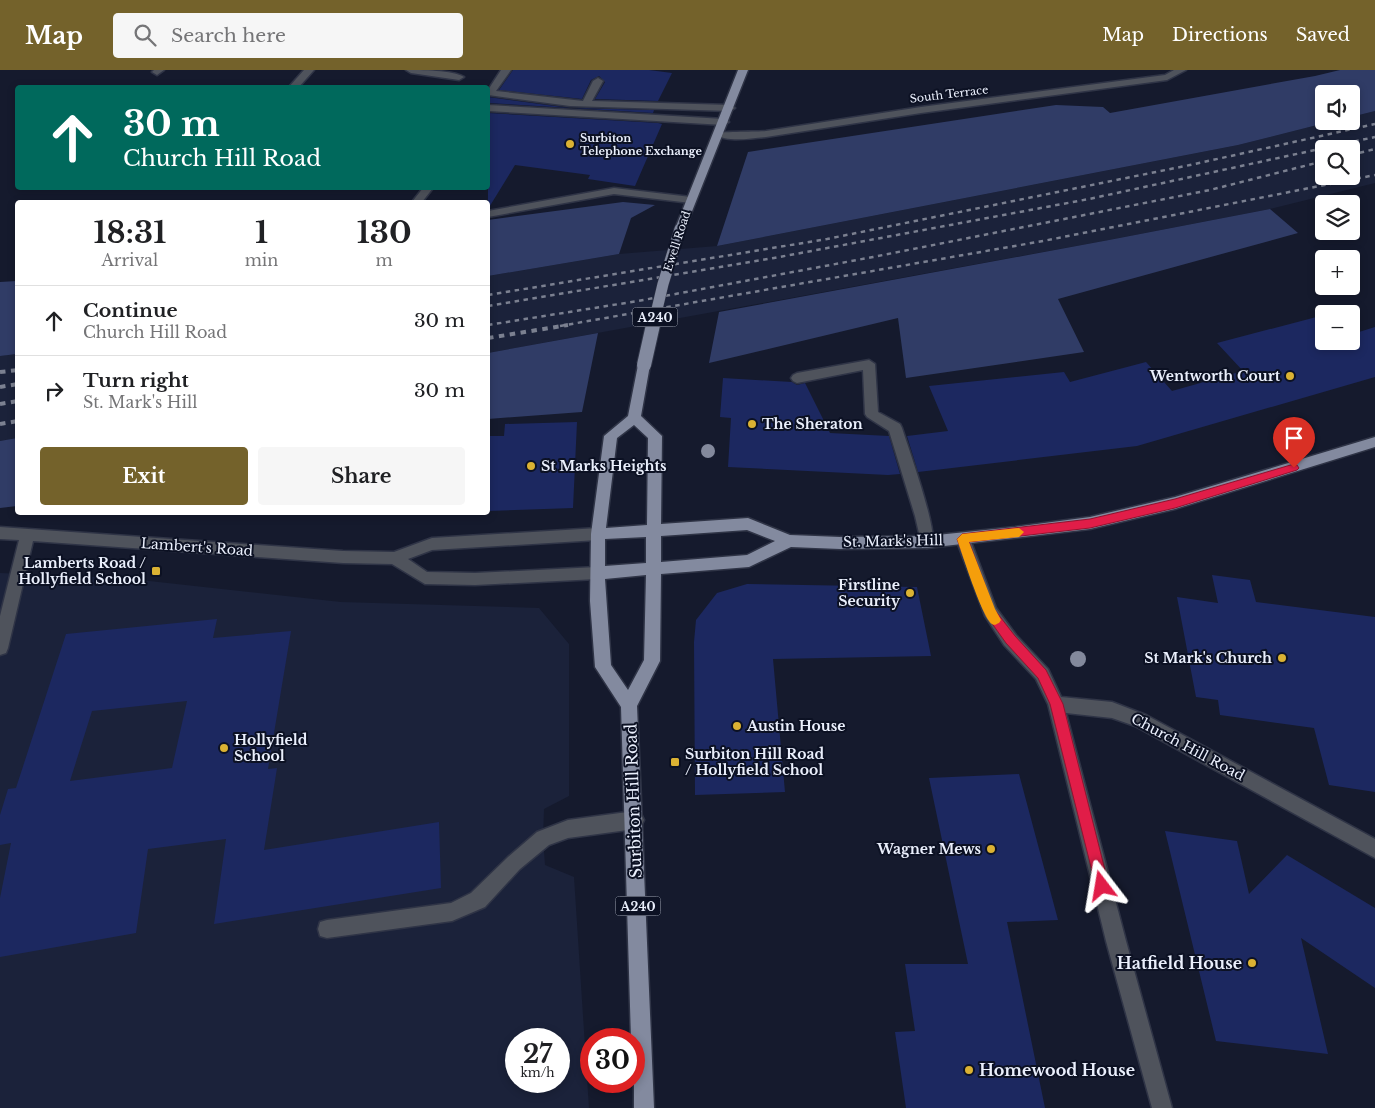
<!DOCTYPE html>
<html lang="en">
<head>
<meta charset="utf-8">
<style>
  :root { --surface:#fff; --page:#f6f6f6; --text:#202124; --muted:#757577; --line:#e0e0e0; --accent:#74622b }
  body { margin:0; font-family:"Libre Baskerville",serif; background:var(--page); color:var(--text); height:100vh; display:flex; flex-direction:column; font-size:19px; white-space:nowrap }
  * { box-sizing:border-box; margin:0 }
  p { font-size:16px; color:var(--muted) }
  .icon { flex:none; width:28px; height:28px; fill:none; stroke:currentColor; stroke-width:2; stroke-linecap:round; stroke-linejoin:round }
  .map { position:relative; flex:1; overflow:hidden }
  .drawer { position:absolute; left:15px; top:130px; width:475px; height:315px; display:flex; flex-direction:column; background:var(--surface); border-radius:5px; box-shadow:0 2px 8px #0003 }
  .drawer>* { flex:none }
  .top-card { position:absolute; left:15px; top:15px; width:475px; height:105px; border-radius:5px; box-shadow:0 2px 8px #0003; background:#00695c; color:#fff; overflow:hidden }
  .fabs { position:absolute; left:1315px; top:15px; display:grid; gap:10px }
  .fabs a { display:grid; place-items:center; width:45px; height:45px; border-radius:5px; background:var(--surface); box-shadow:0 2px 8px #0003; font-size:25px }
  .speed { position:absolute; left:505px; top:958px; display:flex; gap:10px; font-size:25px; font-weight:700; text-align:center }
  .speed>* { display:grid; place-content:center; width:65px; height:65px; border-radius:50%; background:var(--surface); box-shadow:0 2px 8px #0003; line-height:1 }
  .speed small { font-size:12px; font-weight:400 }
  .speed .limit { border:8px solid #d22; background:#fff; color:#111 }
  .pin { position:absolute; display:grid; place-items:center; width:42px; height:42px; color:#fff; margin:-51px -21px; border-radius:50% 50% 50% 0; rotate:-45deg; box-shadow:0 0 5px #0007 }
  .pin .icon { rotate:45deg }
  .me { position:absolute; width:55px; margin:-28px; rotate:346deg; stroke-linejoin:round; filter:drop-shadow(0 0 4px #0008) }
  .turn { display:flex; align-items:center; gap:18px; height:105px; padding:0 25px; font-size:22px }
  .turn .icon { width:65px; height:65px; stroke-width:2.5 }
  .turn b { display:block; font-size:35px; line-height:42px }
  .eta { display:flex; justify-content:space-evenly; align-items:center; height:85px; text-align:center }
  .eta b { font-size:30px; font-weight:800; line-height:35px }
  .cta { display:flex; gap:10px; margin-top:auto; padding:10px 25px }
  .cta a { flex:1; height:58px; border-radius:5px; background:var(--accent); color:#fff; font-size:20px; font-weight:800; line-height:58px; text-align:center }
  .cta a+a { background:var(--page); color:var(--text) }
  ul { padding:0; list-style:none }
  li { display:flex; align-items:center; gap:15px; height:70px; padding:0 25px; border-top:1px solid var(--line) }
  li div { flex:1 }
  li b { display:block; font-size:19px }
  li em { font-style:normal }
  header { display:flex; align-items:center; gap:30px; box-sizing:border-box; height:70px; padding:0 25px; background:var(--accent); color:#fff }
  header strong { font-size:24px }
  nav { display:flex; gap:28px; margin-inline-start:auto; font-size:18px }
  .search { width:350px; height:45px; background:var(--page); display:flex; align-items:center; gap:12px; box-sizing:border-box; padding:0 18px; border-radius:5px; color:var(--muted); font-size:19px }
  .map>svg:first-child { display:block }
  .built { fill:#1b223a; fill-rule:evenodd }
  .green { fill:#303c66 }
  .building { fill:#1c2860; fill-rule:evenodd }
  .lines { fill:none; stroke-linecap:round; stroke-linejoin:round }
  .minor-casing { stroke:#2f3446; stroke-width:3 }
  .major-casing { stroke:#2f3446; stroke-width:3 }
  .minor { fill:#4f535c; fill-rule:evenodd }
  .major { fill:#838a9f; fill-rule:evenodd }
  .rail-far1 { stroke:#7b8090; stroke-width:2.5; stroke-dasharray:4.5 4.5; stroke-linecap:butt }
  .rail { stroke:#7b8090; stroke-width:4; stroke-dasharray:5.5 5.5; stroke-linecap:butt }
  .major-bridge-far1-casing { stroke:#2f3446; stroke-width:12; stroke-linecap:butt }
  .major-bridge-casing { stroke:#2f3446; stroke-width:16; stroke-linecap:butt }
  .major-bridge-far1 { stroke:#838a9f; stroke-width:11 }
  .major-bridge { stroke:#838a9f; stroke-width:14 }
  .tree { fill:#83899c }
  .route { fill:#e11d48; stroke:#92132f }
  .slow { fill:#f59e0b }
  .poi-dot { fill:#dbb233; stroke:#0c1123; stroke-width:2 }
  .labels { text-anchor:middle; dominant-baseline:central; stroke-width:4; stroke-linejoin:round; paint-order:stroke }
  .far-street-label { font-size:11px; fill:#eaeffc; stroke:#0c1123 }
  .far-poi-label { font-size:11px; font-weight:bold; fill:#eaeffc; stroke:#0c1123; text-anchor:start }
  .shield { fill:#0c1123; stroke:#a7acbb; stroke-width:1 }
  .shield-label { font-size:12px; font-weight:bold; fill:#eaeffc }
  .poi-label { font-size:14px; font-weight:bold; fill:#eaeffc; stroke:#0c1123; text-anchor:end }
  .street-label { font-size:14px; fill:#eaeffc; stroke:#0c1123 }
  .near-street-label { font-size:16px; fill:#eaeffc; stroke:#0c1123 }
  .near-poi-label { font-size:16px; font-weight:bold; fill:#eaeffc; stroke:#0c1123; text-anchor:end }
</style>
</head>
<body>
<header>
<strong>Map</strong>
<div class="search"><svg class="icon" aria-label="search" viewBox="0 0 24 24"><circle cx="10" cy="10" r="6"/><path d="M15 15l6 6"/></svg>Search here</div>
<nav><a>Map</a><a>Directions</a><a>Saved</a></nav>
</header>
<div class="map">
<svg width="1375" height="1038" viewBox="0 0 1375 1038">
  <rect width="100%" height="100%" fill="#151a2d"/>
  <path class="built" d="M1375,41v72l-105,26 -161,31 -621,113v-77l131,-22 98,-8 521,-101 95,-24h18v-4zM1324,79h27v27h-27z
    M17,284v84l-17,3v-85z
    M0,503l122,5 219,24 198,6 30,36v152l-25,13 -1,29 2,27 29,12 15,231h-589zM516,969h43v42h-43z"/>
  <path class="green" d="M1340,0h35v41l-24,6v-23h-27v27h9l-95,24 -521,101 31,-94 308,-47 47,2 7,6 205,-37z
    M623,132l32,3 -24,13 -12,36 -131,22v-56z
    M1270,139l28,24 -240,66 26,53 -178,26 -8,-60 -189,45 10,-51 390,-72z
    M17,211v73l-17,2v-74z
    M598,263l-16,79 -94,7v-66z
    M17,368v68l-17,2v-67z"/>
  <path class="building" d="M513,0h136l23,3 -14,28 -63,-2 10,-17 -6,-6 -8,4 -9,19 -83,-9z
    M488,27l82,11 84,2 -1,3 -165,-10z
    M488,43l170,10 4,1 -27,62 -47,-7 2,-4 -75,-10 -27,44z
    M1324,245v26h27v-16l8,7 16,-5v50l-238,69 -219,26 -11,-36 41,-5 -19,-45 135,-14 6,10 76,-20 26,29 71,-20 -26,-28z
    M723,308l69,4 5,3 8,-2 25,50 59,3 11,38 -12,1 -160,-8 3,-49 -11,-1z
    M577,352l-4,86 -85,3v-75h16l1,-12z
    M1212,505l38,5 6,22 119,15v175l-46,-7 -15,-57 -94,-13 -2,-15 -22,-3 -19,-100 41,6z
    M747,514l170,3 14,69 -158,3 12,133 -90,3 -1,-153 2,-22 21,-27z
    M217,549l-4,19 78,-7 -23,138 9,-1 -13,82 175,-28 2,66 -227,36 12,-85 -78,10 -12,84 -136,24v-59l11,-55 -11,2v-30l8,-26 8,-1 50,-154zM187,631l-15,67 -102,13 22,-70z
    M1019,704l39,146 -51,2 38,186h-139l-11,-76 20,-1 -10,-67h63l-39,-186z
    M1165,761l72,10 12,53 38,-39 88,53v80l-74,-50 27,116 -112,-13z"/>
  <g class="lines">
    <defs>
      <path id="minor" d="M154,0h10l-7,5 -5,-3z
        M304,0h10l-16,18h-10z
        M406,0c15,0 47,0 58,7l-5,3 -48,-7z
        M501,0h10l-15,21 87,10 10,-20 5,-3 5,3 -11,20 138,4 5,3 -5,3 -160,-5 -82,-11v-5z
        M1174,0h12l-19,10 -246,33 -155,24c-14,1 -39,6 -51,-3 4,-3 41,-2 51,-3l155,-24 244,-32z
        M488,35l236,14 5,3 -5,3 -236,-14z
        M423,118h10l-11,14h-10z
        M614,118l77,9 5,3 -5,3 -77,-9 -126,23v-6z
        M869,290l6,4 3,48 22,12 2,4c6,19 37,105 30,118l-5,2 -5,-2 -7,-30 -26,-85 -22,-14 -2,-3 -2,-44 -66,13 -4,-2 -2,-3 2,-3 4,-2z
        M0,457l343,24 51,1 38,-14 166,-10 5,2 2,4 -2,4 -5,2 -166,10 -24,9 19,13 48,1 122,-6 5,2 2,4 -2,4 -5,2 -122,6 -50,-1 -33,-20 -49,-1 -310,-22 -25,107 -2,5 -6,2v-39l19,-76 -19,-1z
        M963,463l5,2 2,4 26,69 20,27 32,34 13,28 51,5 34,13 229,124v19l-240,-132 -23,-8 -46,-5 60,228 46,167h-20l-46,-167 -58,-237 -12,-25 -32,-34 -19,-29 -29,-77 2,-4z
        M635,741l6,3 3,6 -3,6 -6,3 -67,9 -19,7 -29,24 -35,38 -33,14 -125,17 -7,-2 -2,-7 2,-7 7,-2 124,-17 20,-10 37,-36 29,-25 31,-12z"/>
      <path id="major" d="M738,0h10l-63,159 -1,2h-8l-1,-2z
        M644,291l6,4 -9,51 21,20 -1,88 87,-6 42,17 50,2 87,-1 88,-9 75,-10 85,-20 200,-60v10l-200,62 -85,20 -163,19 -87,1 -49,-2 -42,20 -88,7 -1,87 -23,45 17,402h-20v-69h-3l-10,-332 -26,-40 -5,-66 1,-67 13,-98 24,-20 10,-51zM634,355l14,13 -1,87 -41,3 11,-90zM747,460l28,11 -28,14 -86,7v-26zM646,467v26l-41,3v-27zM646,505l-2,85 -16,30 -17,-25 -6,-86z"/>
    </defs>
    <use href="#minor" class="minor-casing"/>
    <use href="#major" class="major-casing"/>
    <use href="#minor" class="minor"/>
    <use href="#major" class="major"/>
    <path class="rail-far1" d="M1351,85l24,-6
      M488,225l339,-56 363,-74 185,-41
      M488,236l286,-48 315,-59 286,-62
      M488,255l150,-24 235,-44 337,-67 114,-29
      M560,256l483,-85 332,-66"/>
    <path class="rail" d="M488,268l80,-13
      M0,302l18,-2
      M0,317l18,-3
      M0,334l18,-3
      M0,354l18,-3"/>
    <defs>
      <path id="major-bridge-far1" d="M653,256l10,-42 17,-55"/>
      <path id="major-bridge" d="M644,295l9,-40"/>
    </defs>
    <use href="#major-bridge-far1" class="major-bridge-far1-casing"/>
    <use href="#major-bridge" class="major-bridge-casing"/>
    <use href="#major-bridge-far1" class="major-bridge-far1"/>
    <use href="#major-bridge" class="major-bridge"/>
  </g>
  <g class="tree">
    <circle cx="708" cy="381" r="7"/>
    <circle cx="1078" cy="589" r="8"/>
  </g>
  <path class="route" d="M1294,394l3,1 2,3 -2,2 -122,38 -85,20 -121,14 25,67 21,27 31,34 17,34 46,182 -2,5 -5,2 -5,-2 -47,-187 -12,-26 -32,-35 -20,-28 -29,-76 5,-5 128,-15 85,-20z"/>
  <path class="slow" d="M1019,458l5,4 -5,5 -50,5 26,67 6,11 -2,3c-3,1 -4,3 -7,1 -10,-7 -30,-71 -35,-85l5,-5z"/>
  <g class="poi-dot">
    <circle cx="570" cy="74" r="5"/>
    <circle cx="1290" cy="306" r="5"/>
    <circle cx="752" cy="354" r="5"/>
    <circle cx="531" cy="396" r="5"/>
    <rect x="151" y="496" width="10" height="10" rx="2.5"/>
    <circle cx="910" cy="523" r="5"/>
    <circle cx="1282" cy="588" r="5"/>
    <circle cx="737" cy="656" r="5"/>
    <circle cx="224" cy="678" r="5"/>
    <rect x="670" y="687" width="10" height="10" rx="2.5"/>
    <circle cx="991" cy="779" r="5"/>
    <circle cx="1252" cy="893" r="5"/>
    <circle cx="969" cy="1000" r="5"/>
  </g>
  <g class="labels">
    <g class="far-street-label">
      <text transform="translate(949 24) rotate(-7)">South Terrace</text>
      <text transform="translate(677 171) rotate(-72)">Ewell Road</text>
    </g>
    <g class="far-poi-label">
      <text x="580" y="68">Surbiton<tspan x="580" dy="13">Telephone Exchange</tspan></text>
    </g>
    <g class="shield">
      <rect x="632.5" y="237.5" width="45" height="19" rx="4"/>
      <rect x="615.5" y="826.5" width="45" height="19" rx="4"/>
    </g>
    <g class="shield-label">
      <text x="655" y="247">A240</text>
      <text x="638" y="836">A240</text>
    </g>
    <g class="poi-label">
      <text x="1280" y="306">Wentworth Court</text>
      <text x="762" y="354" text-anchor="start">The Sheraton</text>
      <text x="541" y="396" text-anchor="start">St Marks Heights</text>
      <text x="146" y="493">Lamberts Road /<tspan x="146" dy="16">Hollyfield School</tspan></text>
      <text x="900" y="515">Firstline<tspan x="900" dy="16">Security</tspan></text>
      <text x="1272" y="588">St Mark's Church</text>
      <text x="747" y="656" text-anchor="start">Austin House</text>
      <text x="234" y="670" text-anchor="start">Hollyfield<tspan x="234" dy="16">School</tspan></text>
      <text x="685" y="684" text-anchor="start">Surbiton Hill Road<tspan x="685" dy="16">/ Hollyfield School</tspan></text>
      <text x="981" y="779">Wagner Mews</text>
    </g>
    <g class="street-label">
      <text transform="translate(893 471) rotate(-1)">St. Mark's Hill</text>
      <text transform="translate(197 477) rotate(4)">Lambert's Road</text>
      <text transform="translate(1188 677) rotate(28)">Church Hill Road</text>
    </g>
    <g class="near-street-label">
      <text transform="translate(633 731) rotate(-92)">Surbiton Hill Road</text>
    </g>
    <g class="near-poi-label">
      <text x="1242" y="893">Hatfield House</text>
      <text x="979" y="1000" text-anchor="start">Homewood House</text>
    </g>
  </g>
</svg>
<div class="fabs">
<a><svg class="icon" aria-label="sound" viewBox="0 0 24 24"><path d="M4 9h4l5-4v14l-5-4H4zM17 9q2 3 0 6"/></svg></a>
<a><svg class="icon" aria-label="search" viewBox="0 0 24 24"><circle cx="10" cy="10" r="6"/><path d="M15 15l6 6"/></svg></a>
<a><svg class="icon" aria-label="layers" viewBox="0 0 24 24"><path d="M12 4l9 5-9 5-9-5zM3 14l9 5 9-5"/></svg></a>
<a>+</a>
<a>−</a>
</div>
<div class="speed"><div>27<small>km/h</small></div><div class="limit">30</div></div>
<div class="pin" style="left:1294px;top:398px;background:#d93025"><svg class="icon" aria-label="arrive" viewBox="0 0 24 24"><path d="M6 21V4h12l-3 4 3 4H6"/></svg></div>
<svg class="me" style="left:1102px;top:816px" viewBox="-20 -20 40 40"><path d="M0-17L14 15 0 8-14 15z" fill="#e11d48" stroke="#fff" stroke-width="4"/></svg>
<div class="top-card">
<div class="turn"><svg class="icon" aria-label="ahead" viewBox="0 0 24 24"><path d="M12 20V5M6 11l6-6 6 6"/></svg><div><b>30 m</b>Church Hill Road</div></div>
</div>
<section class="drawer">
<div class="eta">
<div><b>18:31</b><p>Arrival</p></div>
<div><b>1</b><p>min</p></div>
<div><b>130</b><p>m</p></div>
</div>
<ul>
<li><svg class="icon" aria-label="ahead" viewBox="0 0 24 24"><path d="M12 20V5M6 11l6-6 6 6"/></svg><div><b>Continue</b><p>Church Hill Road</p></div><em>30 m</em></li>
<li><svg class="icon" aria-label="right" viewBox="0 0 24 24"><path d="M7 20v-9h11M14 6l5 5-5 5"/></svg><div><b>Turn right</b><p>St. Mark's Hill</p></div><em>30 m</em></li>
</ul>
<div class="cta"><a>Exit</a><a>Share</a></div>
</section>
</div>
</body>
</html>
